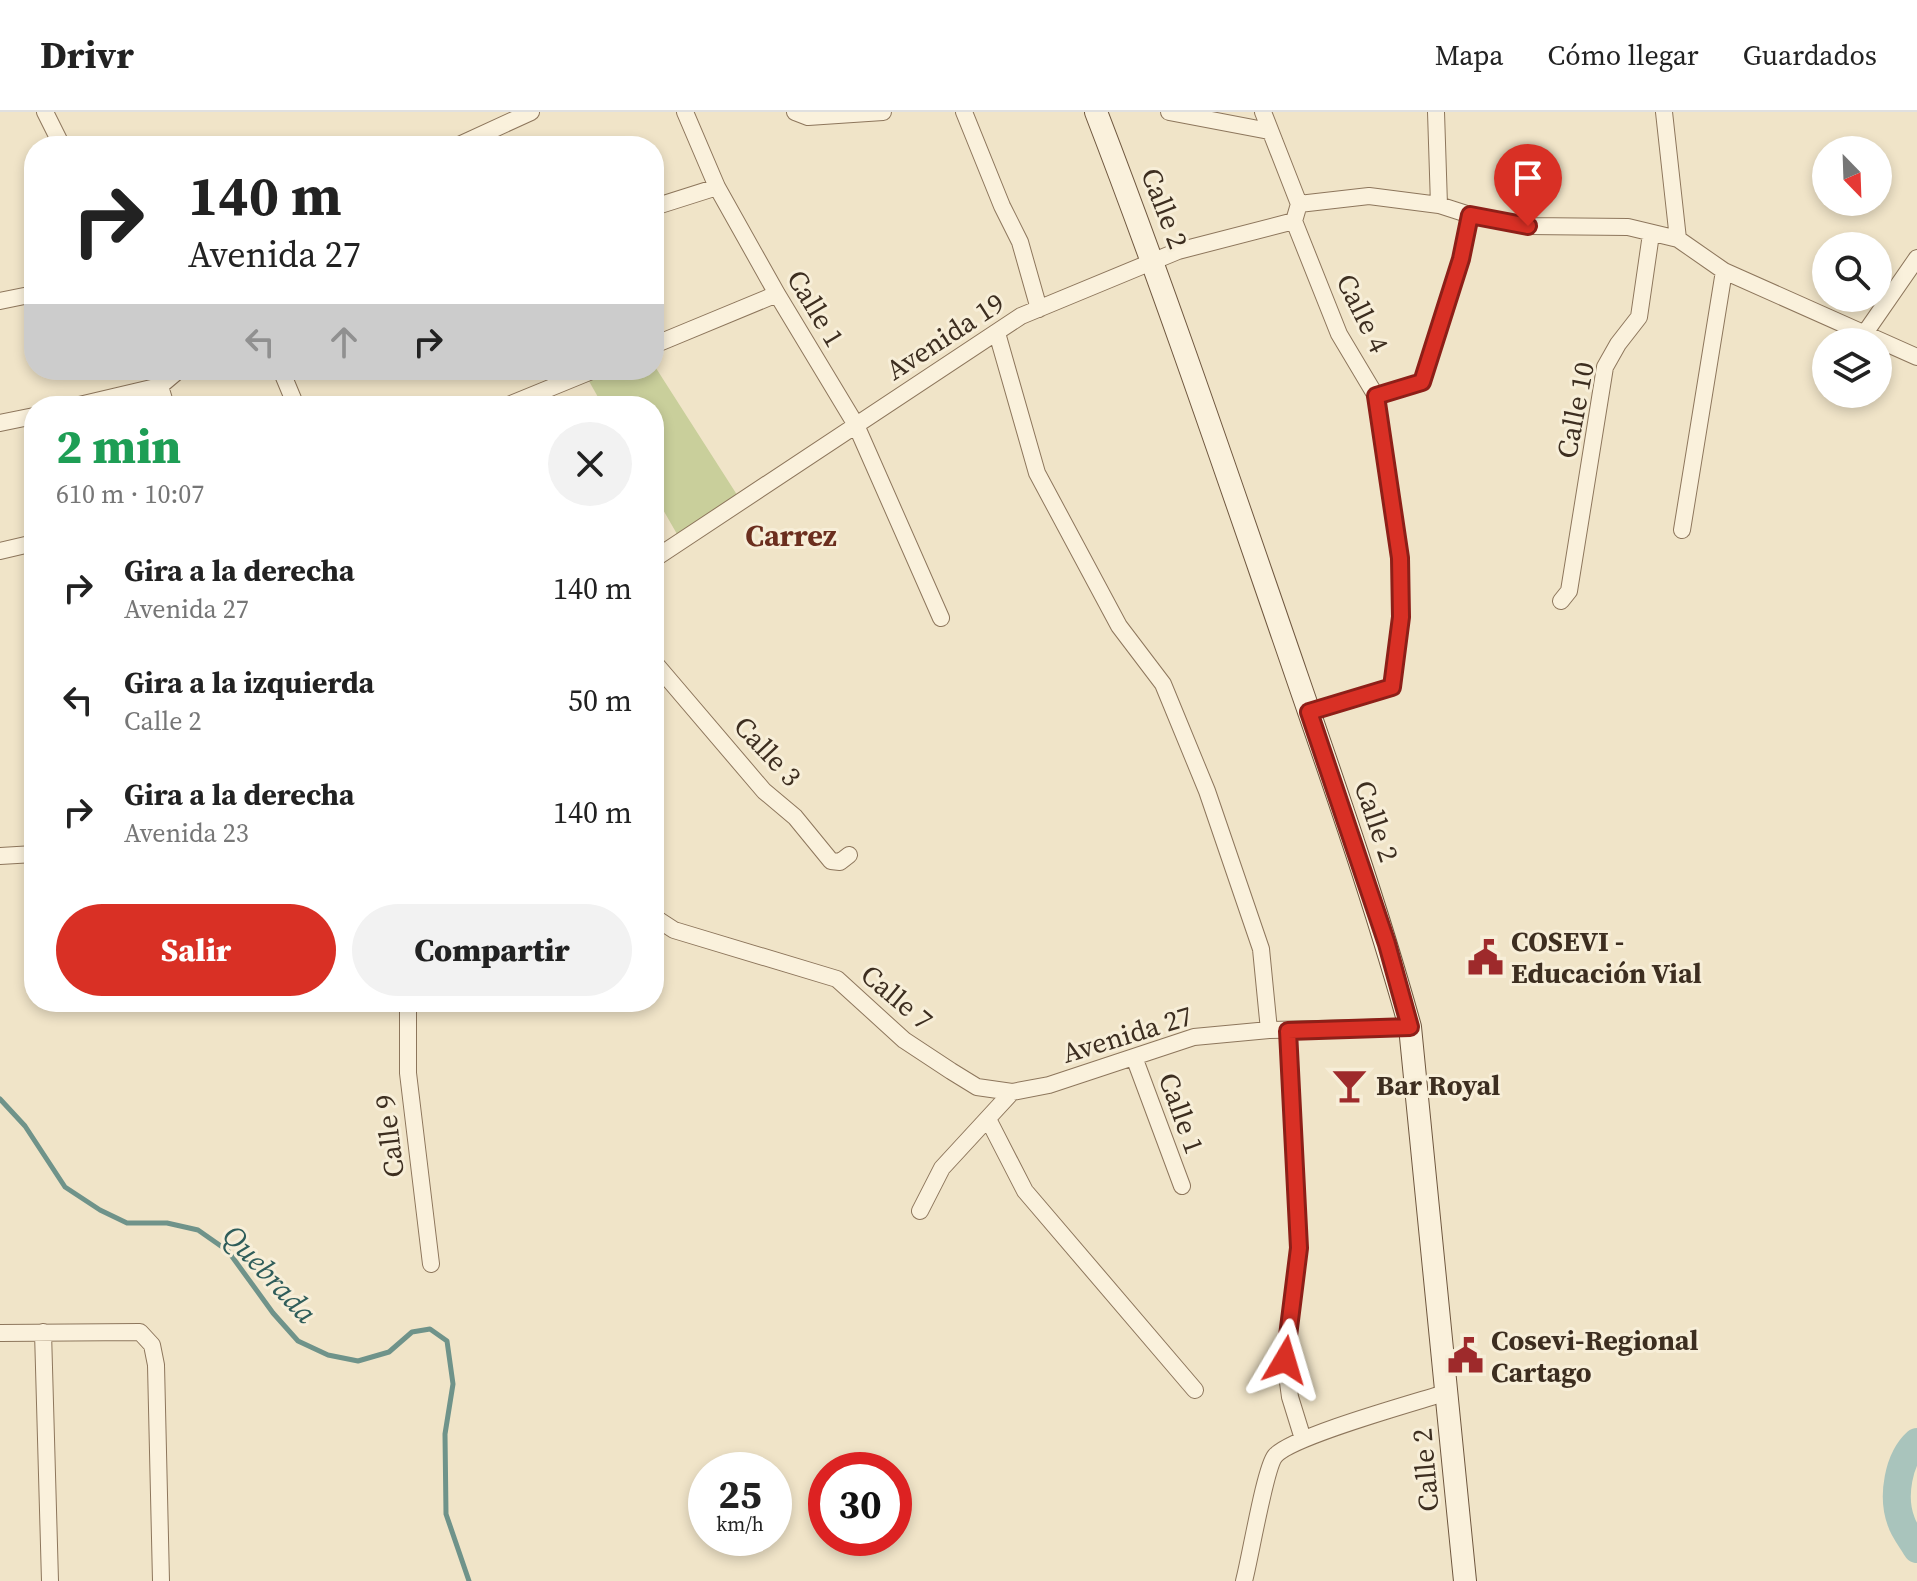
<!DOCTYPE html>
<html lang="es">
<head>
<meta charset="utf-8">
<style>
  :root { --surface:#fff; --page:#f2f2f2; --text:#222; --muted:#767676; --line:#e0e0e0; --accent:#d93025 }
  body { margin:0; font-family:"Source Serif 4",serif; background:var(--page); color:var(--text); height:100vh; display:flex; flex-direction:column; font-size:30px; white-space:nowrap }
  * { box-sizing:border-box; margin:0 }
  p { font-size:26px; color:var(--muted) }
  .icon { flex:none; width:44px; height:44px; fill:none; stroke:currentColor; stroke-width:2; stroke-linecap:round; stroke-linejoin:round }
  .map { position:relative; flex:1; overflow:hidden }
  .side { position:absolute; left:24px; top:284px; width:640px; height:616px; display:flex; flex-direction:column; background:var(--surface); border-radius:32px; box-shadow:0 4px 12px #0003 }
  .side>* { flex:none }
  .hud { position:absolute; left:24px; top:24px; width:640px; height:244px; border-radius:32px; box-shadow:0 4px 12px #0003; background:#fff; color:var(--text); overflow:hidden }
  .needle { width:52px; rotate:157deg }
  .buttons { position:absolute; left:1812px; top:24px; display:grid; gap:16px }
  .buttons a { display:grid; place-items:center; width:80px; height:80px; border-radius:50%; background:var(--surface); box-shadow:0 4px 12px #0003; font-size:40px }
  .speed { position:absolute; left:688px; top:1340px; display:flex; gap:16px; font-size:40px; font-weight:700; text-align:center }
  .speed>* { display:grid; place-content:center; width:104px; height:104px; border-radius:50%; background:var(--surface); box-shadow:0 4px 12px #0003; line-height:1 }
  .speed small { font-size:20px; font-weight:400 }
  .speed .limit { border:12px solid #d22; background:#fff; color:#111 }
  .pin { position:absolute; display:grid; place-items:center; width:68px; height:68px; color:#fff; margin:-82px -34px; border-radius:50% 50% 50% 0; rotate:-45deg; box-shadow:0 0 8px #0007 }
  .pin .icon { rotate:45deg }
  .me { position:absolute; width:88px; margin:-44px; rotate:7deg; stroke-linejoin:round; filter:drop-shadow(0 0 6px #0008) }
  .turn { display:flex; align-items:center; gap:28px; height:168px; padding:0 32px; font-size:36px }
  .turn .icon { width:104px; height:104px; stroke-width:2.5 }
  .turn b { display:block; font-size:56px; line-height:68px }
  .lanes { display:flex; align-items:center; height:76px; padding:0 32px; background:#0003; justify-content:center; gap:40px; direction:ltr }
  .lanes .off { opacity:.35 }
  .round { display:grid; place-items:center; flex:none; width:84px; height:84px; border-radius:42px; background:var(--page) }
  .summary { display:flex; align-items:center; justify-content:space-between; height:136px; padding:0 32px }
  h1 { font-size:48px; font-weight:800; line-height:60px; color:#1e9e55 }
  .primary-button { display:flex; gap:16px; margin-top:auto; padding:16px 32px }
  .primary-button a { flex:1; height:92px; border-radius:48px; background:var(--accent); color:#fff; font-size:32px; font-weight:800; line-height:92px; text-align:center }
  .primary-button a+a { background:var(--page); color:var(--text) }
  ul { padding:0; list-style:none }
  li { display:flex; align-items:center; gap:24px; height:112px; padding:0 32px }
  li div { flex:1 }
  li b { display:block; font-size:30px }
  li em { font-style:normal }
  header { display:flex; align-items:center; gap:48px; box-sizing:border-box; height:112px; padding:0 40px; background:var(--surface); border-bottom:2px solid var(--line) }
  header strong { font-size:38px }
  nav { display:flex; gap:44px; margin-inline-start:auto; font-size:28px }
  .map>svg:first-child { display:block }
  .green { fill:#c9cf9b }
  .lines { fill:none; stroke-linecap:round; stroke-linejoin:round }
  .stream { stroke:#6f938a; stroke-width:5 }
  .river { stroke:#a9c4bc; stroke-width:28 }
  .street-casing { stroke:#8d765c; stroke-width:18 }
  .secondary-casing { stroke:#6f573f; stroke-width:24 }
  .street { stroke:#faf1dc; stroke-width:16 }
  .secondary { stroke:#faf1dc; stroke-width:22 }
  .route-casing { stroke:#8d1f18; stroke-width:20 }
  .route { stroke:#d93025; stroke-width:14 }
  .labels { text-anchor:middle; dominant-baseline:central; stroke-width:6; stroke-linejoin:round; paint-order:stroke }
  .street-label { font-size:28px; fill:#3d2e20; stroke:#f7eed8 }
  .poi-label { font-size:28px; font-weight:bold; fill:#3d2e20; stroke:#f7eed8; text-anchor:start }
  .neighbourhood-label { font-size:30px; font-weight:bold; fill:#6b2e1e; stroke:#f7eed8 }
  .water-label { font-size:30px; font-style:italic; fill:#2f5d5a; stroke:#f7eed8 }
</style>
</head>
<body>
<header>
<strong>Drivr</strong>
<nav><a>Mapa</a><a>Cómo llegar</a><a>Guardados</a></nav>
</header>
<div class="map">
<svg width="1917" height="1469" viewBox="0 0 1917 1469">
  <rect width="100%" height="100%" fill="#f0e4c8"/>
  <path class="green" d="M654,253l87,136 -60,40 -27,-47v-88h-51l-18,-32 9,-4h60z"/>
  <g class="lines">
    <path class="stream" d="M0,987l25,27 40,61 35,23 27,13h40l31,7 30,21 45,62 25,28 30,14 30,6 31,-9 23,-20 18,-3 17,12 6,43 -8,50 1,80 23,67"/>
    <path class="river" d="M1917,1330c-19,17 -25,55 -16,79 3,10 11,19 16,28"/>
    <defs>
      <path id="street" d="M45,0l17,34
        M685,0l32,75 60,107 79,131 85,193
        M795,0l13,5 75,-5
        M964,0l38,94 18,36 19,67
        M1169,0l100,19
        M1263,0l36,92 -5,17 45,113 37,62 24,162 1,59 -9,70 -83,25
        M1436,0l3,93
        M1664,0l14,127
        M457,34l74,-34
        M1299,92l70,-8 70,9 31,10 58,11 100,1 50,12 46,32 193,86
        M654,95l63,-20
        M0,189l34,-7
        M997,221l40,140 82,153 44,58 44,107 54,158 8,81
        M1865,221l52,-75
        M654,233l123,-51
        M281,258l15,36
        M160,274l6,20
        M1376,284l46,-14 39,-123 9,-44
        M75,294l85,-20 19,-16
        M506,294l88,-36
        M0,311l34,-7
        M1682,418l42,-259
        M0,439l34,-8
        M654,447l367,-243 157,-65 116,-30
        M1561,489l8,-10 36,-224 13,-23 21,-27 12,-83
        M654,550l110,129 31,26 36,44 9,1 9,-7
        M0,744l34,-2
        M654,805l20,13 163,49 67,61 47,31 26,16 35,5
        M408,890v71l23,191
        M1288,919l11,217 -14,112 5,37 13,42
        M1134,945l48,129
        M988,1007l37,72 170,199
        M920,1099l22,-43 70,-76 37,-7 145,-48 75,-7 141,-3
        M43,1220l7,249
        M0,1221l140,-1 12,13 4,20 5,216
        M1244,1469c6,-22 21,-113 31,-125 17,-20 142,-54 173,-64"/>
      <path id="secondary" d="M1096,0c64,166 121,333 179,501 47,137 96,274 135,414l55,554"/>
    </defs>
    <use href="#street" class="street-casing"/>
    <use href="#secondary" class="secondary-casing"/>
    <use href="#street" class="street"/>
    <use href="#secondary" class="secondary"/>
  </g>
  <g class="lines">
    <defs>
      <path id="route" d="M1285,1248l14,-112 -11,-217 122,-4 -23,-83 -78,-232 83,-25 9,-70 -1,-59 -24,-162 46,-14 39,-123 9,-44 58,11"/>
    </defs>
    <use href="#route" class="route-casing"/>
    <use href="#route" class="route"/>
  </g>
  <defs>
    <symbol id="civic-bare" viewBox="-9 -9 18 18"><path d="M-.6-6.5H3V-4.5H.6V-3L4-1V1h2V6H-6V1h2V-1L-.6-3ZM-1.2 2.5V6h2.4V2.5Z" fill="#9e2a2b" stroke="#f7eed8" stroke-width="2.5" paint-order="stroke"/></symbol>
    <symbol id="bar-bare" viewBox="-9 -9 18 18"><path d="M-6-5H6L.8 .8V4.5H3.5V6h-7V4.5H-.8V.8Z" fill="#9e2a2b" stroke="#f7eed8" stroke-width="2.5" paint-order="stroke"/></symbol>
  </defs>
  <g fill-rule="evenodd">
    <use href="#civic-bare" x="1460" y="820" width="51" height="51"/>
    <use href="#bar-bare" x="1324" y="948" width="51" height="51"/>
    <use href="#civic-bare" x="1440" y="1218" width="51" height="51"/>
  </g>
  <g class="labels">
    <g class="street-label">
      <text transform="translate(1165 96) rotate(69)">Calle 2</text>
      <text transform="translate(816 196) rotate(59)">Calle 1</text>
      <text transform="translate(1363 201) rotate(64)">Calle 4</text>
      <text transform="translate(945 224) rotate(-33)">Avenida 19</text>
      <text transform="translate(1575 298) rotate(-79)">Calle 10</text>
      <text transform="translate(768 639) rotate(47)">Calle 3</text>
      <text transform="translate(1377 709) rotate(71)">Calle 2</text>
      <text transform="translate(897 885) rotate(40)">Calle 7</text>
      <text transform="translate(1127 922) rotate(-17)">Avenida 27</text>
      <text transform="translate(1182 1001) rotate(70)">Calle 1</text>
      <text transform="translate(389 1024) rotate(-97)">Calle 9</text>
      <text transform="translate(1425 1358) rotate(-95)">Calle 2</text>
    </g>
    <g class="poi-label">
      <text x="1511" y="829">COSEVI -<tspan x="1511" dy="32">Educación Vial</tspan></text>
      <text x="1376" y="973">Bar Royal</text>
      <text x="1491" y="1228">Cosevi-Regional<tspan x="1491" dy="32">Cartago</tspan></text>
    </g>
    <g class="neighbourhood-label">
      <text x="791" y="423">Carrez</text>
    </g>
    <g class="water-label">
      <text transform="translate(270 1162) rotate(47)">Quebrada</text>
    </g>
  </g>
</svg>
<div class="buttons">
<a><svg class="needle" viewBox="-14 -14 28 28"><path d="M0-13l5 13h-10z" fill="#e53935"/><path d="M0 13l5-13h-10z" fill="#767676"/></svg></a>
<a><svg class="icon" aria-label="search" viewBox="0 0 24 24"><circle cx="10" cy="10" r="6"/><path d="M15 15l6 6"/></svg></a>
<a><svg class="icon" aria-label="layers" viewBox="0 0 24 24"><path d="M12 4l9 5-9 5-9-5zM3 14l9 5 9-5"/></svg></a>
</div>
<div class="speed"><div>25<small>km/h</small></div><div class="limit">30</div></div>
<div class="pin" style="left:1528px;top:114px;background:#d93025"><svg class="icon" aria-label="arrive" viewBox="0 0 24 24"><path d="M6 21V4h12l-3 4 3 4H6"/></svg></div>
<svg class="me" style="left:1285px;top:1248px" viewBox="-20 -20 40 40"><path d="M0-17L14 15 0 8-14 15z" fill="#d93025" stroke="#fff" stroke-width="4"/></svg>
<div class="hud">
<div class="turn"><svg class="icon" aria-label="right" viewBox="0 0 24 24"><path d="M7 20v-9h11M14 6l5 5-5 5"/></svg><div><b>140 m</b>Avenida 27</div></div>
<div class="lanes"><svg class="icon off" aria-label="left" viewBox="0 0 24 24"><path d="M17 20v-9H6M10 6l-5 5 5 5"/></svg><svg class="icon off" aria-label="ahead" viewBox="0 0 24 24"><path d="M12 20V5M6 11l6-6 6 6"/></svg><svg class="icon" aria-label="right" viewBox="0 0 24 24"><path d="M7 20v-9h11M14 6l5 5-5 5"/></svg></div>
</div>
<section class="side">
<div class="summary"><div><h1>2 min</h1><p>610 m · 10:07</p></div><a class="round"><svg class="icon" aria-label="close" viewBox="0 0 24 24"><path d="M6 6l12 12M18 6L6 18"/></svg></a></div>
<ul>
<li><svg class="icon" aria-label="right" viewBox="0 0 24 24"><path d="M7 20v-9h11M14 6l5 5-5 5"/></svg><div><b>Gira a la derecha</b><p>Avenida 27</p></div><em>140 m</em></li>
<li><svg class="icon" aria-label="left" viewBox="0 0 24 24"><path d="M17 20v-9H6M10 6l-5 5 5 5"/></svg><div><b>Gira a la izquierda</b><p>Calle 2</p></div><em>50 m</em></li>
<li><svg class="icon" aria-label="right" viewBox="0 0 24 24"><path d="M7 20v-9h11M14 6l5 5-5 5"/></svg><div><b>Gira a la derecha</b><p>Avenida 23</p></div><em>140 m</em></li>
</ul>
<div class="primary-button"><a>Salir</a><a>Compartir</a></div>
</section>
</div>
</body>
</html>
